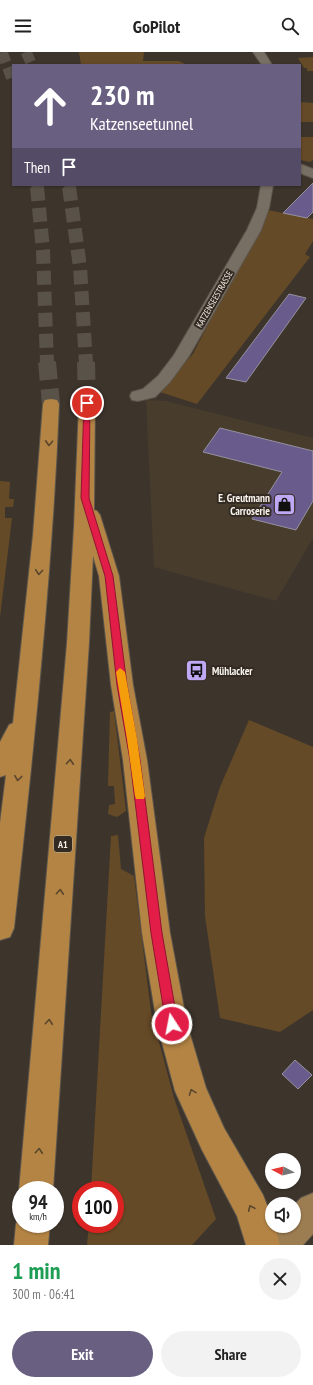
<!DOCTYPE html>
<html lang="en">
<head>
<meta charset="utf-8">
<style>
  :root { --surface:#fff; --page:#f2f2f2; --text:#222; --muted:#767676; --accent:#695f80 }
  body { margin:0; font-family:"PT Sans Narrow",sans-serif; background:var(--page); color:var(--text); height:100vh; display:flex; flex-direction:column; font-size:15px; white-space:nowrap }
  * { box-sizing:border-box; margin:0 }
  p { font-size:13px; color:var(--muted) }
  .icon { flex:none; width:22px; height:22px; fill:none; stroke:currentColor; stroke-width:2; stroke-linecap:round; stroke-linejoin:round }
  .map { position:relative; height:1193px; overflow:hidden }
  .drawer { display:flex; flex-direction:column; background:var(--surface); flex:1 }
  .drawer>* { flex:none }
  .banner { position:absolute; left:12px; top:12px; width:289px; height:122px; border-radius:0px; box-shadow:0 1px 3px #0004; background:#695f80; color:#fff; overflow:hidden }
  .needle { width:26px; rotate:277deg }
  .buttons { position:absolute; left:265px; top:1101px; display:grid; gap:8px }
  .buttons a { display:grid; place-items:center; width:36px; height:36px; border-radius:50%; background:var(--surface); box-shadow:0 1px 3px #0004; font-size:20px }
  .speed { position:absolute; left:12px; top:1129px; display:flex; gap:8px; font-size:20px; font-weight:700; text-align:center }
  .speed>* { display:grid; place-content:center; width:52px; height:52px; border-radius:50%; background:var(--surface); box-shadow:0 1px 3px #0004; line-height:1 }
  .speed small { font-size:10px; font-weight:400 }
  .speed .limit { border:6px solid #d22; background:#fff; color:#111 }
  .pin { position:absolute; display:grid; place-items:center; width:34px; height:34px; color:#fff; margin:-17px; border:2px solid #fff; border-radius:50%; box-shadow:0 1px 4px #0007 }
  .me { position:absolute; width:44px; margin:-22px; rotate:349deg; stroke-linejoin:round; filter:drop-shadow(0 0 3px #0008) }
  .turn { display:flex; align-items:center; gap:14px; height:84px; padding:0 12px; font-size:18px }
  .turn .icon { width:52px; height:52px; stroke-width:2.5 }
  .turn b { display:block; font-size:28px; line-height:34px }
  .then { display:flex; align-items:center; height:38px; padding:0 12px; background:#0003; gap:8px; font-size:15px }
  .round { display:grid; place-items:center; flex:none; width:42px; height:42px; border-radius:21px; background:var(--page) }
  .headline { display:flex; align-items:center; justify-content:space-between; height:68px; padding:0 12px }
  h1 { font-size:24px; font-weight:700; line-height:30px; color:#1e9e55 }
  .button { display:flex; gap:8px; margin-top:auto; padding:8px 12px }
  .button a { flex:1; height:46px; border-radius:24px; background:var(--accent); color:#fff; font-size:16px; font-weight:700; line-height:46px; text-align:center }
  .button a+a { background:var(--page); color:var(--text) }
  header { display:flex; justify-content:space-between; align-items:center; height:52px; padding:0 12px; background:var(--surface); font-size:18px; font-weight:700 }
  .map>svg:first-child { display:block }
  .built { fill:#483c2d }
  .green { fill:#654a27 }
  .building { fill:#6a5b8d; stroke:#95929f }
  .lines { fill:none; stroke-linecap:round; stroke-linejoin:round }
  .motorway-tunnel-far2 { stroke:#595249; stroke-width:11; stroke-dasharray:11 5.5; stroke-linecap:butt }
  .motorway-tunnel-far1 { stroke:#595249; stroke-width:14; stroke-dasharray:14 7; stroke-linecap:butt }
  .motorway-tunnel { stroke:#595249; stroke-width:18; stroke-dasharray:18 9; stroke-linecap:butt }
  .minor-casing { stroke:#5b554c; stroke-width:2 }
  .primary-casing { stroke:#5b554c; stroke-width:2 }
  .motorway-casing { stroke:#5b554c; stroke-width:2 }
  .minor { fill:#786f64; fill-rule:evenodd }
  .primary { fill:#9c7c51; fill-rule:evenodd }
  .motorway { fill:#b48444; fill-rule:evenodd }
  .oneway { stroke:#5a462c }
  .route { fill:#e11d48; stroke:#92132f }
  .slow { fill:#f59e0b }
  .labels { text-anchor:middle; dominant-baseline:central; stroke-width:4; stroke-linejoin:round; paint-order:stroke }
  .far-street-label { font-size:9px; fill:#f8f3ed; stroke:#332b22 }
  .shield { fill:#332b22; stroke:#bdb7b0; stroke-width:1 }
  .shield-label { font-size:10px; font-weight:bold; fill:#f8f3ed }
  .poi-label { font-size:11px; font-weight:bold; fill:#f8f3ed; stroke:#332b22; text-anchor:end }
</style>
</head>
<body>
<header><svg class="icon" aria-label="menu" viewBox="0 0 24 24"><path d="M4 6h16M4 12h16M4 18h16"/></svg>GoPilot<svg class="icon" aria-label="search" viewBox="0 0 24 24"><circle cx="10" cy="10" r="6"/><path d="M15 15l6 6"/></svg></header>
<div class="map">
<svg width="313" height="1193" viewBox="0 0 313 1193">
  <rect width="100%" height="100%" fill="#3d352c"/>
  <path class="built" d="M146,348l20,1 147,37v100l-37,63 -122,-34z"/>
  <path class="green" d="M79,0h65l-1,9h36l8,4h-106z
    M313,5v14h-6v-3h-3l-6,-10z
    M300,50l13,1v19h-13z
    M300,85h13v23l-3,2 -10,-2z
    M268,158l45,9v22l-8,13 5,3 -113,147 -40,-13 36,-37 35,-69z
    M0,429l10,1 -1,17h5l-1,8h-8v11h7l-12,99z
    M114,659l12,100 -9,6 -9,-3 1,-9 6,-1 -1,-18h-6l2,-74z
    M249,668l64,27v263l-33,22 -60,-14 -15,-102 -1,-78 16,-51z
    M118,783l3,34 13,7 17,136 23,86 42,121 -24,26h-105l2,-21h26v-34h-24l20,-354z"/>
  <path class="building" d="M313,131v29l-6,6 -24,-5z
    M289,242l17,4 -60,84 -20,-4z
    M220,376l93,23v50l-17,29 -44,-11 30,-47 -79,-20z
    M295,1008l17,15 -14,14 -16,-15z"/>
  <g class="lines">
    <path class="motorway-tunnel-far2" d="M2,0l11,30
      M26,0l6,13
      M37,133v3
      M69,133l1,3"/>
    <path class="motorway-tunnel-far1" d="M37,135l6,63 4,113
      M69,135l11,80 6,96"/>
    <path class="motorway-tunnel" d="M47,310l4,42
      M86,310l1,41"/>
    <defs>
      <path id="minor" d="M253,0h11l8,13h-10z
        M300,112l13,5v9l-13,-5z
        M261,133h12l-4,23 -8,22 -72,126 -19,26 -15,15 -17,4 -6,-1 -2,-4 2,-4 11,-3 15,-13 16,-21 73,-125 10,-22z"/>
      <path id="primary" d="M313,1141v41l-10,11h-41l5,-12 7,-7h20v-21l7,-7z"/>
      <path id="motorway" d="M87,346l6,1 2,4 -1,107 3,1 3,4 19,61 14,109 14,75 23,173 17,91 19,64 18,40 39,67 9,23v8h3l5,19h-34l-9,-29 -35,-66 -27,-59 -18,-67 -15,-91 -19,-173 -12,-75 -12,-109 -6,-20 -4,87 -36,547h-32v4l-2,-4 48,-547 7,-116 5,-124 2,-4z
        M51,347l6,1 2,4c-7,175 -26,350 -45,524l-4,9 -10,3v-117l6,-48 -6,2v-35l9,-17 4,-2 20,-188 10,-131 2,-4z
        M21,1160v12h29l-2,21h-34l2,-21z"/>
    </defs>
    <use href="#minor" class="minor-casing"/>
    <use href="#primary" class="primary-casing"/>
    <use href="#motorway" class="motorway-casing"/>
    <use href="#minor" class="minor"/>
    <use href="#primary" class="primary"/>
    <use href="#motorway" class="motorway"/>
  </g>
  <defs><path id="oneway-chevron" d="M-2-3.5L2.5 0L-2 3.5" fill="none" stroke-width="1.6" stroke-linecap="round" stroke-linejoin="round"/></defs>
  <g class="oneway">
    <use href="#oneway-chevron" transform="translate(49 391) rotate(93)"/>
    <use href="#oneway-chevron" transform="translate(39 520) rotate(95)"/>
    <use href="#oneway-chevron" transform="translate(70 710) rotate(-86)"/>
    <use href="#oneway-chevron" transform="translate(18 726) rotate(97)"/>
    <use href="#oneway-chevron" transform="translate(60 840) rotate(-86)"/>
    <use href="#oneway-chevron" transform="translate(49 970) rotate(-85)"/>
    <use href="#oneway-chevron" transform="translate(192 1040) rotate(-111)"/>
    <use href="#oneway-chevron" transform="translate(39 1099) rotate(-85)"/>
    <use href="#oneway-chevron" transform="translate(251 1156) rotate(-114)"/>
  </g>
  <path class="route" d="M84,349l6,2 -1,95 24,78 14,109 13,75 22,173 16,91 -2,4 -4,2 -4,-2 -2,-4 -15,-91 -21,-173 -13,-75 -12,-109 -24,-78z"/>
  <path class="slow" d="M120,616l5,4 12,67 8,57 -1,3h-8l-1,-3 -8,-57 -11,-67z"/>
  <defs>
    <symbol id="shop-square" viewBox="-11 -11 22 22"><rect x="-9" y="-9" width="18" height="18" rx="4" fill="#bfa9f4" stroke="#332b22"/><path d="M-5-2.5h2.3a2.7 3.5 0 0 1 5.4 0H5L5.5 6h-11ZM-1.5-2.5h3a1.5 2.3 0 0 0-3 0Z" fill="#111"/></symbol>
    <symbol id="bus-square" viewBox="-11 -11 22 22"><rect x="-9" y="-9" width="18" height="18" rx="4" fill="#bfa9f4" stroke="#332b22"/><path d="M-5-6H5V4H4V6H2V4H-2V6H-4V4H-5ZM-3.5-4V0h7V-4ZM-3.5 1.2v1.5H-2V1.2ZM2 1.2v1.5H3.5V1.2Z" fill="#111"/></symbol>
  </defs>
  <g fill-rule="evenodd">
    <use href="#shop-square" x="272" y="440" width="25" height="25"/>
    <use href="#bus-square" x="184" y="606" width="25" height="25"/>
  </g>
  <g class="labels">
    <g class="far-street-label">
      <text transform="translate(214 247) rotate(-60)">KATZENSEESTRASSE</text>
    </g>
    <rect class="shield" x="54" y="784" width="18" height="16" rx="3"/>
    <g class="shield-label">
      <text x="63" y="792">A1</text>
    </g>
    <g class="poi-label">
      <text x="270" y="446">E. Greutmann<tspan x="270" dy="13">Carroserie</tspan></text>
      <text x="212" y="619" text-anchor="start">Mühlacker</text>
    </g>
  </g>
</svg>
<div class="buttons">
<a><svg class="needle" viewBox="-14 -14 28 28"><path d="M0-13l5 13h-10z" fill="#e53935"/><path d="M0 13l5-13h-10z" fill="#767676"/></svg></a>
<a><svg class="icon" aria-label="sound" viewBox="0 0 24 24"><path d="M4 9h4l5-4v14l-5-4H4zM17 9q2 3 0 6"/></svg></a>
</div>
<div class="speed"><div>94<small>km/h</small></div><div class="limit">100</div></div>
<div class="pin" style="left:87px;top:351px;background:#d93025"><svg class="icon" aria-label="arrive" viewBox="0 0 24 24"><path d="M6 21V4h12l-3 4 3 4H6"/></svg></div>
<svg class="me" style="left:172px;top:972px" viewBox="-20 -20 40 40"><circle r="17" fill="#e11d48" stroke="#fff" stroke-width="3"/><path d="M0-11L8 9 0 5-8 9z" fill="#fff"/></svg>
<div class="banner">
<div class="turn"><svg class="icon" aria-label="ahead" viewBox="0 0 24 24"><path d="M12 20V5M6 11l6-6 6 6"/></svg><div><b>230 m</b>Katzenseetunnel</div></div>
<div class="then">Then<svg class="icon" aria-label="arrive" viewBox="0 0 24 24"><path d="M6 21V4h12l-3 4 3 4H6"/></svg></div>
</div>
</div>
<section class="drawer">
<div class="headline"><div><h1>1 min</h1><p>300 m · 06:41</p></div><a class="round"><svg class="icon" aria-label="close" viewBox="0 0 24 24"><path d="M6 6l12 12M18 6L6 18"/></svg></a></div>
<div class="button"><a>Exit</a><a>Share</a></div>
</section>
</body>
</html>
